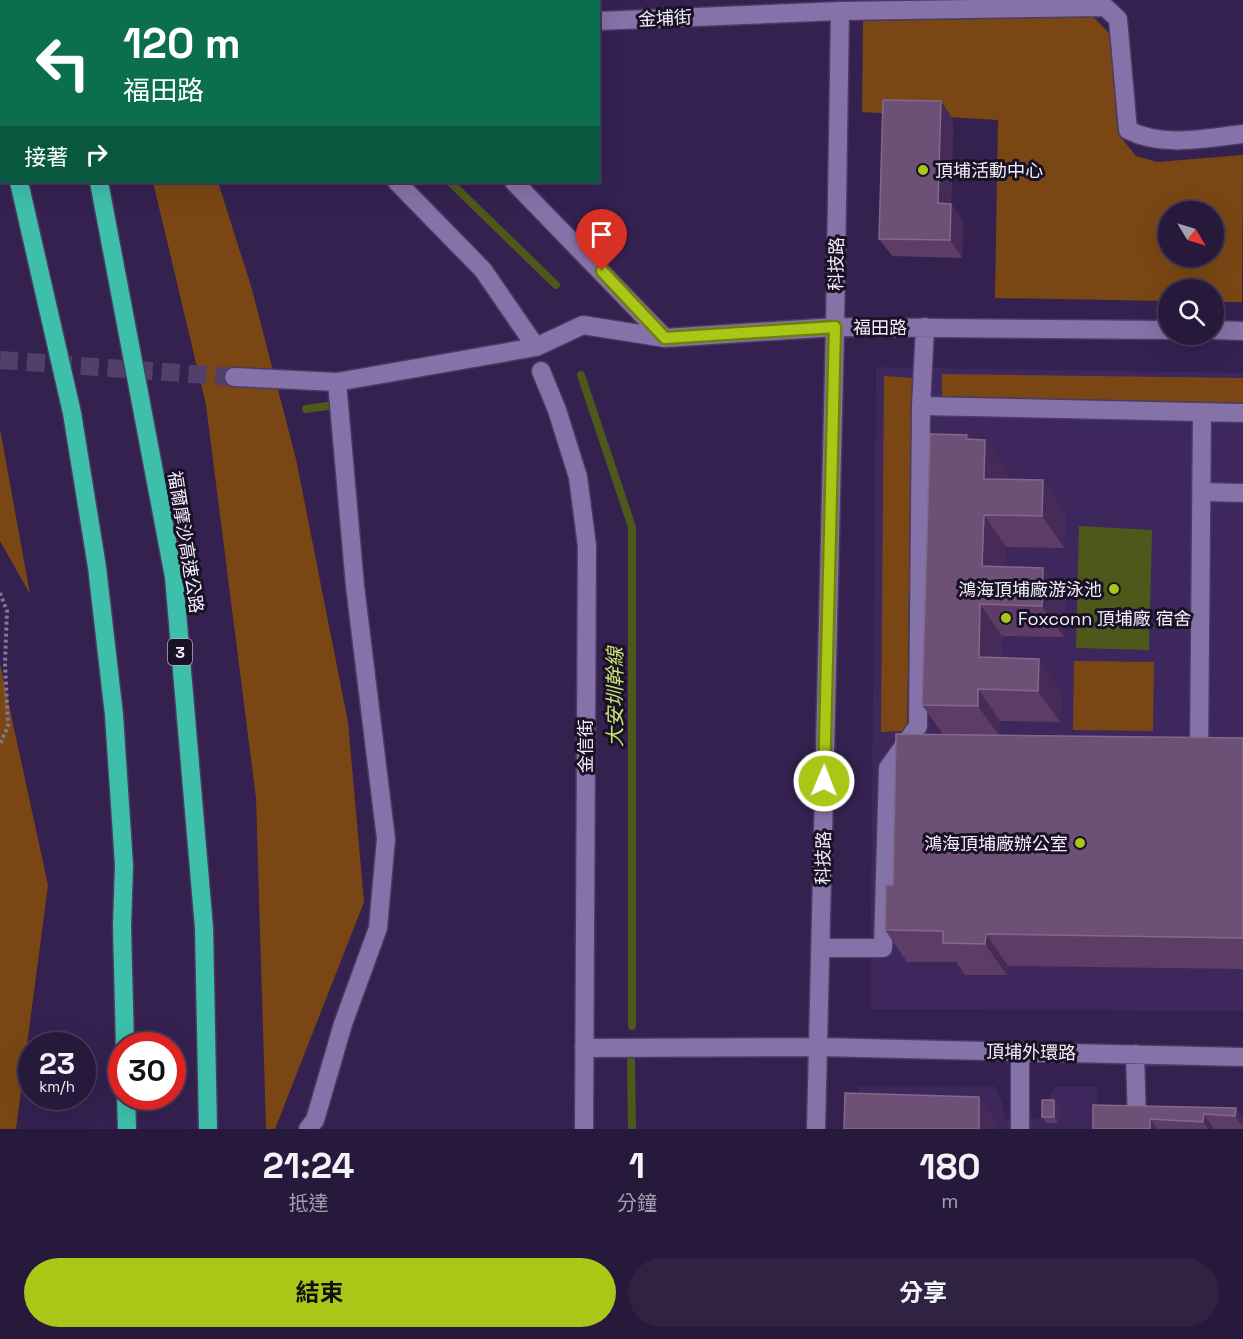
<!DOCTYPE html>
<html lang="zh-TW">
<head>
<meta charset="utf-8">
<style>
  :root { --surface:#27193c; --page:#2f2243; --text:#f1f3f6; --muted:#a4a0af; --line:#433856; --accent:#aac718 }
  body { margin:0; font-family:"Space Grotesk","Noto Sans TC",sans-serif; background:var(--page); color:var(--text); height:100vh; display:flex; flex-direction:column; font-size:22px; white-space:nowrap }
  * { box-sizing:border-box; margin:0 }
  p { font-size:20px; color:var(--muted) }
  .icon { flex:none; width:33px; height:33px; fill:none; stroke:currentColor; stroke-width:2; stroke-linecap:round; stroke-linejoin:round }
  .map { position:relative; height:1129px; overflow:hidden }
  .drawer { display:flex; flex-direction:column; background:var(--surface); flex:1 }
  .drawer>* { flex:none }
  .banner { position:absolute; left:0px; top:0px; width:600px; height:183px; box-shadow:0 6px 24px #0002,0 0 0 2px var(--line); background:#0b6e4f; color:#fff; overflow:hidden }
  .needle { width:39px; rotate:128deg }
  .fabs { position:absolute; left:1158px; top:201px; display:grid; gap:12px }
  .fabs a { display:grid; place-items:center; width:66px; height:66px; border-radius:50%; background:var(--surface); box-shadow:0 6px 24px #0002,0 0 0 2px var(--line); font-size:30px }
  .speed { position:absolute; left:18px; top:1032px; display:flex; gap:12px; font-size:30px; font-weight:700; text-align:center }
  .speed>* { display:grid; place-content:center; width:78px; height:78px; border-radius:50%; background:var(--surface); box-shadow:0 6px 24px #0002,0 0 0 2px var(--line); line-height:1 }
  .speed small { font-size:15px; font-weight:400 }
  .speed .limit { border:9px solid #d22; background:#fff; color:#111 }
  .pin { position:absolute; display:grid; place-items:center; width:51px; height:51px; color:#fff; margin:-62px -26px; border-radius:50% 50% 50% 0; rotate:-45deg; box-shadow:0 0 6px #0007 }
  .pin .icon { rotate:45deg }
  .me { position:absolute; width:66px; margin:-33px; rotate:1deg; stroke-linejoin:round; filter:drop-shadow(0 0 4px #0008) }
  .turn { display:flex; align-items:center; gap:21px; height:126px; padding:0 24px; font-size:27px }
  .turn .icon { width:78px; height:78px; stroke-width:2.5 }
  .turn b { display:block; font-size:42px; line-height:51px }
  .then { display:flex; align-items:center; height:57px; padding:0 24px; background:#0003; gap:12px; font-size:22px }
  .eta { display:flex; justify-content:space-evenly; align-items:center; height:102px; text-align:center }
  .eta b { font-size:36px; font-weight:700; line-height:42px }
  .action { display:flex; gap:12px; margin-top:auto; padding:12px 24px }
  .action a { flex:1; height:69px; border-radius:36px; background:var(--accent); color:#111; font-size:24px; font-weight:700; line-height:69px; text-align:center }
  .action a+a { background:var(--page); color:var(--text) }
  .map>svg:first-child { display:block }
  .built { fill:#3d275d }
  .green { fill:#7a4714; fill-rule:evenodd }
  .water { fill:#4c591a }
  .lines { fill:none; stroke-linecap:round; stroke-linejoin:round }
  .stream { stroke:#4c591a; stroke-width:8 }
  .minor-tunnel { stroke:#51406a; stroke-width:18; stroke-dasharray:18 9; stroke-linecap:butt }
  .minor-casing { stroke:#4b3a61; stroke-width:21 }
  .highway-casing { stroke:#4b3a61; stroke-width:21 }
  .path { stroke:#837696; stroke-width:4; stroke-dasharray:3 3; stroke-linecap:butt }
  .minor { stroke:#8572a8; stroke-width:18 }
  .highway { stroke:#3dbfaa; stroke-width:18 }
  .wall { fill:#5d3d66 }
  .shaded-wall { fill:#462a57 }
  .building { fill:#6d5076; stroke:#82698b; stroke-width:1.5 }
  .route-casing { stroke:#6e8110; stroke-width:15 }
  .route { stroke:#aac718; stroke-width:10 }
  .poi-dot { fill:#aac718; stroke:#191125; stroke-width:2 }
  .labels { text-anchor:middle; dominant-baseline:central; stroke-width:6; stroke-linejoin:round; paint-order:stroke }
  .shield { fill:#191125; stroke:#b2acbb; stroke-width:1.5 }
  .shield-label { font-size:16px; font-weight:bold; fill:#f3effb }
  .street-label { font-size:18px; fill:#f3effb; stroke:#191125 }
  .poi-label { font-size:18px; fill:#f3effb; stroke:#191125; text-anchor:start }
  .water-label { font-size:20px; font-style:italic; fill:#cae375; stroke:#191125 }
</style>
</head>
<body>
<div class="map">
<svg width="1243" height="1129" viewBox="0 0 1243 1129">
  <rect width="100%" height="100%" fill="#342150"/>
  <path class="built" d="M876,367l367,6v638l-373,-2z
    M858,1086h136l8,14 3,19 37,-1 4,-17 10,-14h42l-2,42h-240z"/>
  <path class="green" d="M1093,17l18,18 9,101 16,20 21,6 86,-7 -1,147h-28v-12h-46v11l-173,-3 3,-178 -136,-8 1,-91zM1168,212h46v44h-46z
    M153,182h65l33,104 45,173 52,263 16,180 -89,227h-9l-10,-331 -50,-393z
    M942,374l301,4v28l-301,-4z
    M884,376l28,2 -5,353 -26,1z
    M0,429l30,165 -30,-53z
    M1074,661l80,1 -1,69 -80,-1z
    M0,664l48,221 -32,244h-16z"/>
  <path class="water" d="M1079,526l73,4 -3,120 -73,-2z"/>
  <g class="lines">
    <path class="stream" d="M316,0l1,2
      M450,182l106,103
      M581,375l51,152v499
      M306,409l21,-3
      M631,1060l1,69"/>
    <path class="minor-tunnel" d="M0,360l234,17"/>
    <defs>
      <path id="minor" d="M224,0l3,2
        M264,0l1,2
        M390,0l1,2
        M598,21l242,-10 265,-4 13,12 10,111c35,18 77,8 115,4
        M397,182l86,88 53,77
        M514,182l151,156 170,-11 333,3
        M1214,330l29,1
        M541,371l16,39 21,67 9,69 -3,583
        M234,377l103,5 199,-35 47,-22 82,13
        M921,406l4,-79
        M1202,413l-3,341 44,-1
        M1202,492l41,1
        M820,948h63l5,-180 30,-42 3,-320 322,7
        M584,1048l236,-1 423,10
        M1135,1054l2,68
        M308,1129l7,-9 28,-96 35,-96 8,-89 -31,-253 -18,-204
        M816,1129l19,-802 5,-316
        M1020,1129v-78"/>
      <path id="highway" d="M63,0v2
        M0,95l2,7
        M19,182l53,231 25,154 17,148 10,150 -2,62 3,119
        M99,182l75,395 30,351 4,201
        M126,1096l1,33"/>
    </defs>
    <use href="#minor" class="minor-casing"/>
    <use href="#highway" class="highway-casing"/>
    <path class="path" d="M0,593l7,18 -2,52 3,63 -8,18"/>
    <use href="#minor" class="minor"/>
    <use href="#highway" class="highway"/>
  </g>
  <path class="wall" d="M953,119l-2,85 12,17 -1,37 -70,-2 -13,-17z
    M967,435l3,4 15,1 22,31v9l58,32 -1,36 -58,-1 -1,20 38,1 22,31 -1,38 -62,-1v22l59,32 -1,32 -60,-1v14l243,3v231l-235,-3 -1,9h-42l-9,-13h-49l-22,-32 8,-45 50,-151 -21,-29z
    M1054,1100l5,6 -1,17h-12l-4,-6z
    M1093,1105l143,3 7,10v11h-150z"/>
  <path class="shaded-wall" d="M941,101l12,18 -3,102 -12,-18z
    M951,204l12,17 -1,37 -12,-18z
    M967,435l17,25 1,-20 22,31 -1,39 -22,-31 -18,-40z
    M1043,480l22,32 -1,36 -22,-32z
    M984,515l22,32 -2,51 -22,-32z
    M1043,568l22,31 -1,38 -22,-31z
    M980,604l22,32 -1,53 -22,-32z
    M1039,659l22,31 -1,32 -22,-31z
    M978,689l22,32v16l-22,-31z
    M986,934l22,32 -1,9 -22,-31z
    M979,1097l16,22v10h-16z
    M1054,1100l5,6 -1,17 -4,-6z
    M1236,1108l7,10v9l-8,-11z
    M1204,1114l10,15h-6l-5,-7z
    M1150,1119l7,10h-7z"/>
  <path class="building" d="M883,100l58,1 -3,102 13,1 -1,36 -71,-1z
    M930,434l37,1 -1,4 19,1 -1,39 59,1 -1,36 -58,-1 -2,51 61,2 -1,38 -62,-2 -1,53 60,2 -1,32 -60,-2v17l-56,-1z
    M896,734l347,4v200l-257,-4 -1,10 -42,-1v-12l-58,-1 1,-45h7z
    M845,1093l134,4v32h-135z
    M1042,1100h12v17h-12z
    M1093,1105l143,3 -1,8 -31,-2 -1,8 -53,-3v10h-57z"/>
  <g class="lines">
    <defs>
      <path id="route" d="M602,271l63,67 170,-11 -11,454"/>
    </defs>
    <use href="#route" class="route-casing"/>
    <use href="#route" class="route"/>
  </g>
  <g class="poi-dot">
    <circle cx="923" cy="170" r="6"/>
    <circle cx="1114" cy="589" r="6"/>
    <circle cx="1006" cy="618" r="6"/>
    <circle cx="1080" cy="843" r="6"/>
  </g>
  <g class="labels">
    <rect class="shield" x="168" y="639" width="24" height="26" rx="4.5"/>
    <g class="shield-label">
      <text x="180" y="652">3</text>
    </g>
    <g class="street-label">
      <text transform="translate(665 18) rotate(-3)">金埔街</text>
      <text transform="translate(836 264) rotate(-89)">科技路</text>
      <text x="880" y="327">福田路</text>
      <text transform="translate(186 542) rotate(81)">福爾摩沙高速公路</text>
      <text transform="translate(585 746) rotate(-90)">金信街</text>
      <text transform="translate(823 858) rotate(-89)">科技路</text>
      <text transform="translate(1031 1052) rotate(1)">頂埔外環路</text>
    </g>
    <g class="poi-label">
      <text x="935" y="170">頂埔活動中心</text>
      <text x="1102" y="589" text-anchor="end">鴻海頂埔廠游泳池</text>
      <text x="1018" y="618">Foxconn 頂埔廠 宿舍</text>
      <text x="1068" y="843" text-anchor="end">鴻海頂埔廠辦公室</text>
    </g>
    <g class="water-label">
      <text transform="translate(615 697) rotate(-90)">大安圳幹線</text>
    </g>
  </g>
</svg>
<div class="fabs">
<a><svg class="needle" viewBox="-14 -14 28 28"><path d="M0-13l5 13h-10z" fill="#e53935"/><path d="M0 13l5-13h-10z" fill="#a4a0af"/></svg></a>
<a><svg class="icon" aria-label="search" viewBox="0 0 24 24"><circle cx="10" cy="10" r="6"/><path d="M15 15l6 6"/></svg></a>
</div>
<div class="speed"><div>23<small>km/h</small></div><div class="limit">30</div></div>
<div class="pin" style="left:602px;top:271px;background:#d93025"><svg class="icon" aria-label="arrive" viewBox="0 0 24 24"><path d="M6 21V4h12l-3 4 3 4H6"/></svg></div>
<svg class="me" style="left:824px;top:781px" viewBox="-20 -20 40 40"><circle r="17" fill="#aac718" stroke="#fff" stroke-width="3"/><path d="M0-11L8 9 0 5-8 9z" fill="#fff"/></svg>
<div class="banner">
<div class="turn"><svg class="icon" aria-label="left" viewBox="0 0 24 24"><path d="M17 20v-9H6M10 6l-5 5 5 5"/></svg><div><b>120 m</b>福田路</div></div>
<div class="then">接著<svg class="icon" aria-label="right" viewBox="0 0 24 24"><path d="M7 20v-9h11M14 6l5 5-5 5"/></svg></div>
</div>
</div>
<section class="drawer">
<div class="eta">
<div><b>21:24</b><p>抵達</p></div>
<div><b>1</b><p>分鐘</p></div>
<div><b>180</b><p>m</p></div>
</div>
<div class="action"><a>結束</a><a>分享</a></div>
</section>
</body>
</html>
